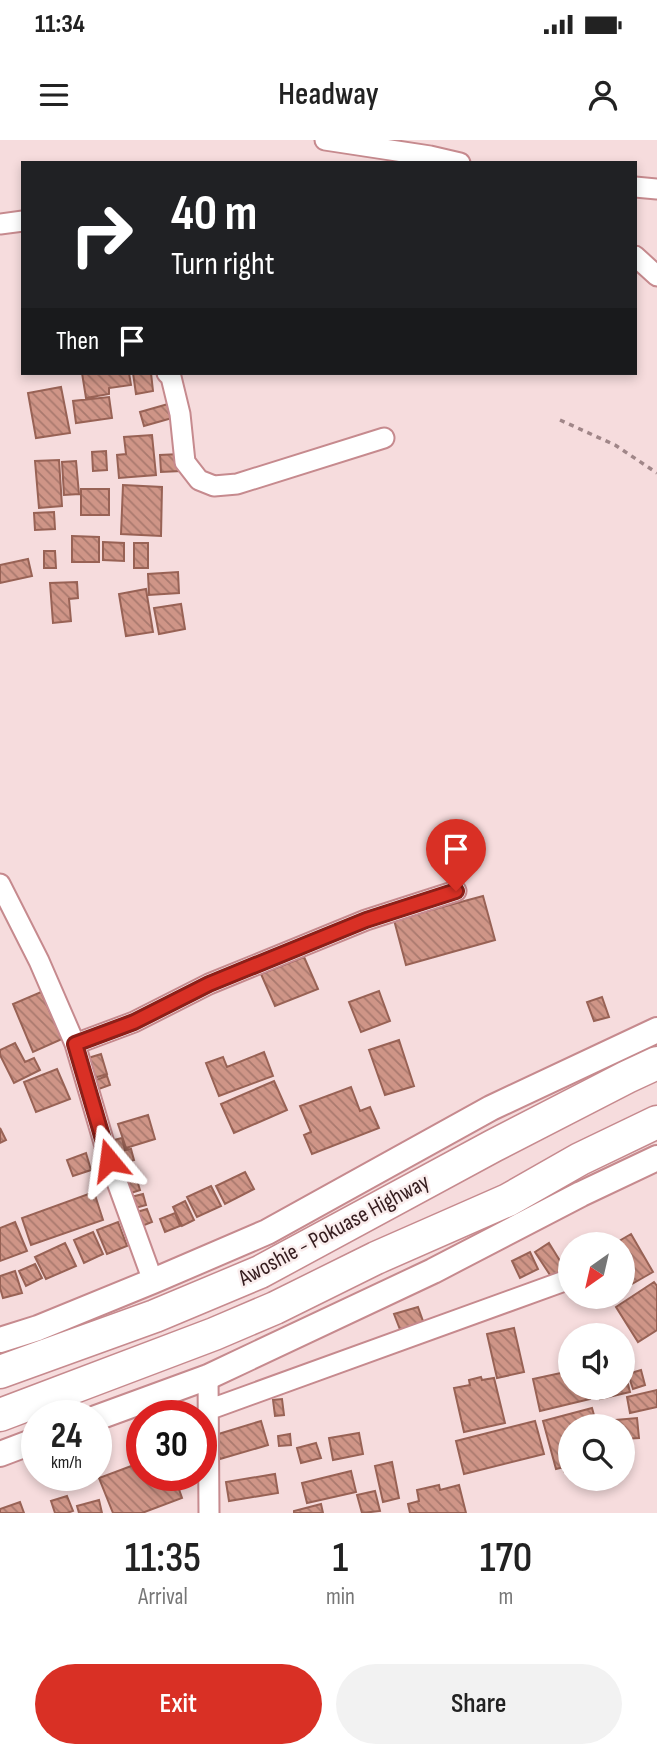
<!DOCTYPE html>
<html lang="en">
<head>
<meta charset="utf-8">
<style>
  :root { --surface:#fff; --page:#f2f2f2; --text:#222; --muted:#767676; --accent:#d93025 }
  body { margin:0; font-family:"Sofia Sans Condensed",sans-serif; background:var(--page); color:var(--text); height:100vh; display:flex; flex-direction:column; font-size:26px; white-space:nowrap }
  * { box-sizing:border-box; margin:0 }
  p { font-size:23px; color:var(--muted) }
  .icon { flex:none; width:38px; height:38px; fill:none; stroke:currentColor; stroke-width:2; stroke-linecap:round; stroke-linejoin:round }
  .map { position:relative; height:1373px; overflow:hidden }
  .panel { display:flex; flex-direction:column; background:var(--surface); flex:1 }
  .panel>* { flex:none }
  .banner { position:absolute; left:21px; top:21px; width:616px; height:214px; border-radius:0px; box-shadow:0 4px 10px #0003; background:#202124; color:#fff; overflow:hidden }
  .needle { width:46px; rotate:214deg }
  .controls { position:absolute; left:558px; top:1092px; display:grid; gap:14px }
  .controls a { display:grid; place-items:center; width:77px; height:77px; border-radius:50%; background:var(--surface); box-shadow:0 4px 10px #0003; font-size:35px }
  .speed { position:absolute; left:21px; top:1260px; display:flex; gap:14px; font-size:35px; font-weight:700; text-align:center }
  .speed>* { display:grid; place-content:center; width:91px; height:91px; border-radius:50%; background:var(--surface); box-shadow:0 4px 10px #0003; line-height:1 }
  .speed small { font-size:18px; font-weight:400 }
  .speed .limit { border:10px solid #d22; background:#fff; color:#111 }
  .pin { position:absolute; display:grid; place-items:center; width:60px; height:60px; color:#fff; margin:-72px -30px; border-radius:50% 50% 50% 0; rotate:-45deg; box-shadow:0 0 7px #0007 }
  .pin .icon { rotate:45deg }
  .me { position:absolute; width:77px; margin:-38px; rotate:344deg; stroke-linejoin:round; filter:drop-shadow(0 0 5px #0008) }
  .turn { display:flex; align-items:center; gap:24px; height:147px; padding:0 35px; font-size:32px }
  .turn .icon { width:91px; height:91px; stroke-width:2.5 }
  .turn b { display:block; font-size:49px; line-height:60px }
  .then { display:flex; align-items:center; height:66px; padding:0 35px; background:#0003; gap:14px; font-size:26px }
  .eta { display:flex; justify-content:space-evenly; align-items:center; height:119px; text-align:center }
  .eta b { font-size:42px; font-weight:600; line-height:49px }
  .action { display:flex; gap:14px; margin-top:auto; padding:14px 35px }
  .action a { flex:1; height:80px; border-radius:42px; background:var(--accent); color:#fff; font-size:28px; font-weight:600; line-height:80px; text-align:center }
  .action a+a { background:var(--page); color:var(--text) }
  .status { display:flex; justify-content:space-between; align-items:center; height:49px; padding:0 35px; background:var(--surface); direction:ltr }
  .status svg { height:19px; fill:currentColor }
  header { display:flex; justify-content:space-between; align-items:center; height:91px; padding:0 35px; background:var(--surface); font-size:32px; font-weight:600 }
  .map>svg:first-child { display:block }
  .building { fill:url(#building-back-hatch); stroke:#986255; stroke-width:2 }
  .lines { fill:none; stroke-linecap:round; stroke-linejoin:round }
  .minor-casing { stroke:#c68a8e; stroke-width:23 }
  .tertiary-casing { stroke:#c68a8e; stroke-width:28 }
  .primary-casing { stroke:#c68a8e; stroke-width:35 }
  .path { stroke:#a08688; stroke-width:3.5; stroke-dasharray:5 5; stroke-linecap:butt }
  .minor { stroke:#fff; stroke-width:19 }
  .tertiary { stroke:#fff; stroke-width:24 }
  .primary { stroke:#fff; stroke-width:32 }
  .route-casing { stroke:#8d1f18; stroke-width:18 }
  .route { stroke:#d93025; stroke-width:12 }
  .labels { text-anchor:middle; dominant-baseline:central; stroke-width:5; stroke-linejoin:round; paint-order:stroke }
  .street-label { font-size:23px; fill:#341c1e; stroke:#faeded }
</style>
</head>
<body>
<div class="status"><b>11:34</b><svg viewBox="0 0 49 12"><path d="M0 12V9h3v3zM5 12V6h3v6zM10 12V3h3v9zM15 12V0h3v12zM26 1h20v11H26zM47 4h2v5h-2z"/></svg></div>
<header><svg class="icon" aria-label="menu" viewBox="0 0 24 24"><path d="M4 6h16M4 12h16M4 18h16"/></svg>Headway<svg class="icon" aria-label="person" viewBox="0 0 24 24"><circle cx="12" cy="8" r="4"/><path d="M4 21q1-7 8-7t8 7"/></svg></header>
<div class="map">
<svg width="657" height="1373" viewBox="0 0 657 1373">
  <defs>
    <pattern id="building-back-hatch" width="6" height="6" patternUnits="userSpaceOnUse" patternTransform="scale(1.75)"><rect width="6" height="6" fill="#cf9587"/><path d="M-1 5l2 2M0 0l6 6M5-1l2 2" fill="none" stroke="#a9796e"/></pattern>
  </defs>
  <rect width="100%" height="100%" fill="#f6dcdd"/>
  <path class="building" d="M82,233h47l2,12 -22,3v6l-23,4z
    M133,233h18l2,18 -17,3z
    M61,247l9,46 -34,5 -8,-45z
    M109,257l3,21 -36,5 -3,-22z
    M168,264l4,14 -28,8 -4,-14z
    M152,295l4,40 -37,3 -2,-23 9,-1 -2,-17z
    M106,311l1,19 -14,1 -1,-19z
    M180,314l1,17 -20,1 -1,-17z
    M59,320l3,46 -23,2 -4,-47z
    M76,321l3,33 -15,1 -2,-33z
    M123,345l39,2 -1,49 -40,-2z
    M81,349h28v26h-28z
    M54,372l1,17 -20,1 -1,-17z
    M72,396l27,1v25h-27z
    M103,402l21,1v18l-21,-1z
    M134,403h14v25h-14z
    M44,411h11l1,17h-12z
    M28,419l4,17 -32,7v-18z
    M178,432l1,21 -30,2 -1,-21z
    M77,442l1,16 -9,1 2,22 -18,2 -3,-40z
    M146,449l7,43 -27,4 -7,-42z
    M181,464l4,25 -26,5 -5,-26z
    M483,756l12,44 -89,25 -12,-45z
    M304,817l14,32 -43,17 -14,-32z
    M379,851l11,30 -29,11 -12,-30z
    M41,852l21,47 -29,13 -20,-48z
    M602,857l7,20 -15,4 -7,-19z
    M399,900l15,46 -29,9 -16,-45z
    M15,903l10,19 9,-4 6,12 -26,13 -14,-28v-5z
    M264,912l9,24 -54,20 -13,-33 17,-6 4,10z
    M101,914l6,20 -16,5 -6,-20z
    M57,929l13,30 -34,13 -12,-30z
    M107,936l3,9 -14,5 -3,-9z
    M274,941l13,29 -53,23 -13,-29z
    M351,947l9,24 10,-4 9,21 -67,26 -8,-19 7,-3 -11,-26z
    M148,975l7,24 -29,9 -8,-24z
    M0,988l6,12 -6,3z
    M122,998l3,12 6,-1 3,11 -14,4 -6,-24z
    M86,1013l5,17 -18,6 -6,-16z
    M245,1032l9,17 -29,15 -9,-18z
    M136,1037l4,13 -9,3 -4,-13z
    M211,1046l10,20 -24,11 -10,-20z
    M94,1052l9,28 -72,25 -9,-27z
    M143,1054l3,11 -11,3 -4,-11z
    M185,1061l9,19 -12,6 -9,-19z
    M147,1069l5,13 -10,4 -5,-14z
    M175,1073l5,13 -15,6 -5,-13z
    M15,1082l12,29 -27,10v-33z
    M118,1082l9,24 -20,8 -10,-24z
    M93,1092l10,22 -19,9 -10,-23z
    M631,1094l22,38 -28,16 -2,-3v-41h-9z
    M65,1103l11,23 -30,13 -11,-22z
    M549,1103l16,26 -13,9 -17,-26z
    M530,1112l8,17 -18,9 -8,-17z
    M35,1124l7,14 -16,8 -7,-15z
    M15,1131l7,22 -19,5 -3,-10v-12z
    M654,1142l3,4v44l-19,12 -22,-35z
    M595,1157h12l1,7 -12,2z
    M418,1167l6,17 -23,8 -7,-18z
    M514,1188l10,44 -27,6 -10,-44z
    M623,1224l7,28 -30,7 -3,-11h26z
    M641,1230l4,15 -12,4 -5,-15z
    M570,1231v17h17l3,11 -50,12 -7,-32z
    M481,1237l1,3 12,-2 11,45 -41,9 -10,-44 16,-3 -1,-5z
    M657,1250v17l-27,6 -3,-16z
    M282,1259l2,16 -9,1 -2,-16z
    M592,1268l5,18h-27v43l-6,2v-4l-8,2 -13,-48z
    M637,1278l2,20 -16,1v-13h-7v-6z
    M261,1281l7,24 -48,14 -8,-23z
    M535,1281l9,33 -80,20 -8,-33z
    M359,1293l4,21 -30,6 -4,-22z
    M290,1294l1,11 -12,1 -1,-10z
    M316,1303l5,15 -20,5 -4,-15z
    M142,1322v13h32l8,23 -40,15h-29l-14,-35z
    M392,1322l7,36 -16,4 -8,-36z
    M351,1331l5,21 -49,11 -5,-20z
    M275,1334l3,19 -49,8 -3,-19z
    M439,1345l1,5 19,-5 7,28h-56l-2,-9 11,-3 -2,-11z
    M375,1351l5,20 -18,2 -5,-18z
    M67,1356l6,15 -6,2h-12l-4,-12z
    M99,1360l3,13h-23l-2,-7z
    M20,1362l4,11h-24v-4z
    M321,1364l2,9h-29v-2z"/>
  <g class="lines">
    <defs>
      <path id="minor" d="M325,0l105,16 30,7
        M635,47l22,2
        M0,84l23,-3
        M635,116l22,20
        M167,233l4,4 9,37 5,48 14,18 15,6 23,-2 147,-46
        M0,744l39,77 36,83 34,116 44,121
        M75,904l59,-22 75,-38 157,-64 90,-29
        M208,1237l1,136
        M208,1270l362,-131"/>
      <path id="tertiary" d="M0,1200l38,-12 115,-47 114,-49 224,-124 166,-78
        M96,1278l112,-41 225,-106 148,-77 76,-36
        M0,1314l37,-14"/>
      <path id="primary" d="M0,1232l155,-56 105,-44 233,-126 134,-69 30,-14
        M0,1275l214,-81 61,-26 101,-50 132,-58 72,-41 77,-37"/>
    </defs>
    <use href="#minor" class="minor-casing"/>
    <use href="#tertiary" class="tertiary-casing"/>
    <use href="#primary" class="primary-casing"/>
    <path class="path" d="M560,280l55,25 42,28"/>
    <use href="#minor" class="minor"/>
    <use href="#tertiary" class="tertiary"/>
    <use href="#primary" class="primary"/>
  </g>
  <g class="lines">
    <defs>
      <path id="route" d="M109,1020l-34,-116 59,-22 75,-38 157,-64 90,-29"/>
    </defs>
    <use href="#route" class="route-casing"/>
    <use href="#route" class="route"/>
  </g>
  <g class="labels">
    <g class="street-label">
      <text transform="translate(334 1090) rotate(-28)">Awoshie - Pokuase Highway</text>
    </g>
  </g>
</svg>
<div class="controls">
<a><svg class="needle" viewBox="-14 -14 28 28"><path d="M0-13l5 13h-10z" fill="#e53935"/><path d="M0 13l5-13h-10z" fill="#767676"/></svg></a>
<a><svg class="icon" aria-label="sound" viewBox="0 0 24 24"><path d="M4 9h4l5-4v14l-5-4H4zM17 9q2 3 0 6"/></svg></a>
<a><svg class="icon" aria-label="search" viewBox="0 0 24 24"><circle cx="10" cy="10" r="6"/><path d="M15 15l6 6"/></svg></a>
</div>
<div class="speed"><div>24<small>km/h</small></div><div class="limit">30</div></div>
<div class="pin" style="left:456px;top:751px;background:#d93025"><svg class="icon" aria-label="arrive" viewBox="0 0 24 24"><path d="M6 21V4h12l-3 4 3 4H6"/></svg></div>
<svg class="me" style="left:109px;top:1020px" viewBox="-20 -20 40 40"><path d="M0-17L14 15 0 8-14 15z" fill="#d93025" stroke="#fff" stroke-width="4"/></svg>
<div class="banner">
<div class="turn"><svg class="icon" aria-label="right" viewBox="0 0 24 24"><path d="M7 20v-9h11M14 6l5 5-5 5"/></svg><div><b>40 m</b>Turn right</div></div>
<div class="then">Then<svg class="icon" aria-label="arrive" viewBox="0 0 24 24"><path d="M6 21V4h12l-3 4 3 4H6"/></svg></div>
</div>
</div>
<section class="panel">
<div class="eta">
<div><b>11:35</b><p>Arrival</p></div>
<div><b>1</b><p>min</p></div>
<div><b>170</b><p>m</p></div>
</div>
<div class="action"><a>Exit</a><a>Share</a></div>
</section>
</body>
</html>
